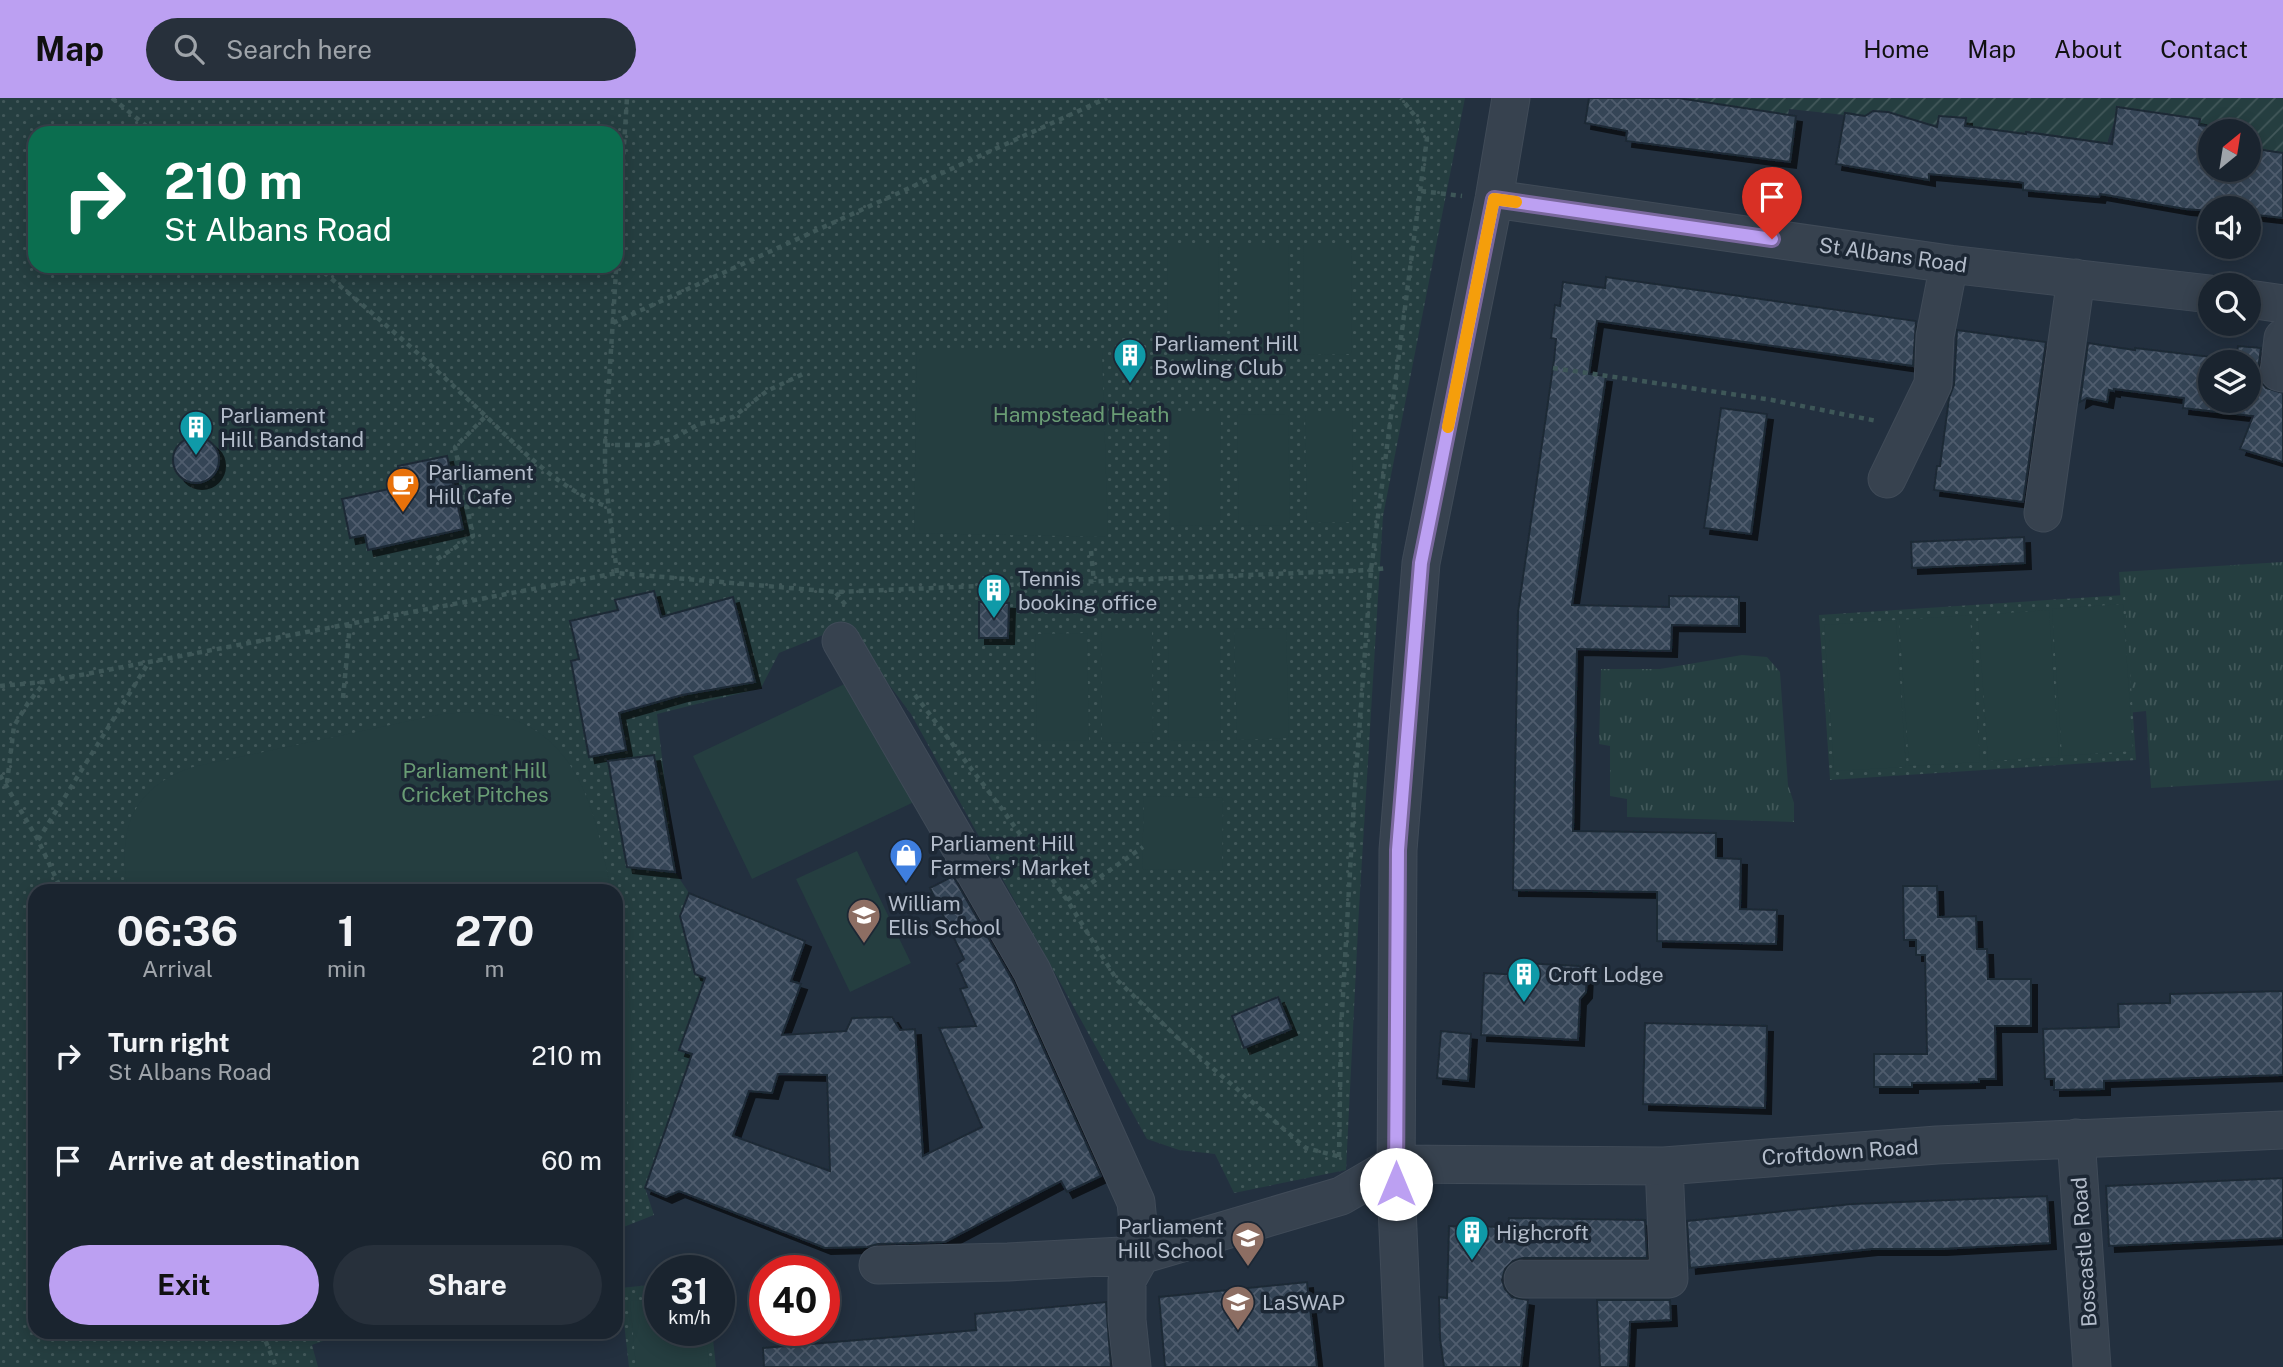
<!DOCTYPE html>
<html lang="en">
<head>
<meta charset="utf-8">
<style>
  :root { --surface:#1a242f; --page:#27303b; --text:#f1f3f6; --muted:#9fa4aa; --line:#38414b; --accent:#bca0f2 }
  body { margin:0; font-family:"Public Sans",sans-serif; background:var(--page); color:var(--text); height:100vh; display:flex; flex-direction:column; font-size:26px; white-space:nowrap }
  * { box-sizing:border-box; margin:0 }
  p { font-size:23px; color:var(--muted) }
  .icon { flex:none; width:38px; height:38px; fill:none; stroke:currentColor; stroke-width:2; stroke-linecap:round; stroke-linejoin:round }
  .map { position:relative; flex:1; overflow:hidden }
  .details { position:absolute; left:28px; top:786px; width:595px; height:455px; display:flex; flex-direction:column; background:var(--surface); border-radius:21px; box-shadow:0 4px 18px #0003,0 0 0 2px var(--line) }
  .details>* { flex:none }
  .guide { position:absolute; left:28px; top:28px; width:595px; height:147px; border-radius:21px; box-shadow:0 4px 18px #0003,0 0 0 2px var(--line); background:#0b6e4f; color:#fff; overflow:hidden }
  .needle { width:46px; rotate:30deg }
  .fabs { position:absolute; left:2198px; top:21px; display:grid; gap:14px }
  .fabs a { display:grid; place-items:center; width:63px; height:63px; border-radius:50%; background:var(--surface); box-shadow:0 4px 18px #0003,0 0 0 2px var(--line); font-size:35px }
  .speed { position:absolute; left:644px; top:1157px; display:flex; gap:14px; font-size:35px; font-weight:700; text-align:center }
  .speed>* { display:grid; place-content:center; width:91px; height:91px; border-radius:50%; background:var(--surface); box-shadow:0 4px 18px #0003,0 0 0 2px var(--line); line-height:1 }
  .speed small { font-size:18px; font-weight:400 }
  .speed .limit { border:10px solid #d22; background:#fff; color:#111 }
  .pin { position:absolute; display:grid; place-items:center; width:60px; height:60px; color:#fff; margin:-72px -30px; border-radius:50% 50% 50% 0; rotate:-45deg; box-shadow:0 0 7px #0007 }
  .pin .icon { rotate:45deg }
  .me { position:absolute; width:77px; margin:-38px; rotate:0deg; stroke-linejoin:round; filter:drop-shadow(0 0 5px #0008) }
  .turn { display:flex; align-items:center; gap:24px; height:147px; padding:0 21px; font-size:32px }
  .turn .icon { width:91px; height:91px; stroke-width:2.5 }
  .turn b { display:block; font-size:49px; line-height:60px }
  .eta { display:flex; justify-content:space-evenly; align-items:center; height:119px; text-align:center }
  .eta b { font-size:42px; font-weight:700; line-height:49px }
  .button { display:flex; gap:14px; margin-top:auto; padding:14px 21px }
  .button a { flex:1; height:80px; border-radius:42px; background:var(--accent); color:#111; font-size:28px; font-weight:700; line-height:80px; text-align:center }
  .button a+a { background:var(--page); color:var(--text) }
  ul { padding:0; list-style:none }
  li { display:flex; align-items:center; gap:21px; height:105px; padding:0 21px }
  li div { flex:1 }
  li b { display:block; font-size:26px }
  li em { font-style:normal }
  header { display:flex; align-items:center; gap:42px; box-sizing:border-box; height:98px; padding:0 35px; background:var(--accent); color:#111 }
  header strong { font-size:33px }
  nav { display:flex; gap:38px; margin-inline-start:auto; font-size:24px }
  .search { width:490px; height:63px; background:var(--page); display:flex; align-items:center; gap:18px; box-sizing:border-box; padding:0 24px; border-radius:38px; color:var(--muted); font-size:26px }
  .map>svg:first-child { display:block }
  .grass { fill:url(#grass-tufts) }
  .park { fill:url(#park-dots); fill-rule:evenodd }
  .garden { fill:url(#garden-furrows) }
  .pitch { fill:#253e40 }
  .building { fill:url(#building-cross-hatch); stroke:#1e2936; stroke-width:2; fill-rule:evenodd; filter:url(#shadow) }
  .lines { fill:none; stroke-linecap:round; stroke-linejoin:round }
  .minor-casing { stroke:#404b58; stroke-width:39 }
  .path { stroke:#3e5758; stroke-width:4.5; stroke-dasharray:5 5; stroke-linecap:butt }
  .minor { stroke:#37424f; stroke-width:37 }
  .route-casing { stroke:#7a689d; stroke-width:18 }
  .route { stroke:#bca0f2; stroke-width:12 }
  .slow { stroke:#f59e0b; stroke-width:12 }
  .labels { text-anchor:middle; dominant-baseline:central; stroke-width:7; stroke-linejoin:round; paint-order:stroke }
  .street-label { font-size:21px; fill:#b3bcca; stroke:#1c2734 }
  .poi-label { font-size:21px; fill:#b3bcca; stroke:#1c2734; text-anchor:start }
  .park-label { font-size:21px; fill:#699c74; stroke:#1c2734 }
</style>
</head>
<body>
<header>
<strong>Map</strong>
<div class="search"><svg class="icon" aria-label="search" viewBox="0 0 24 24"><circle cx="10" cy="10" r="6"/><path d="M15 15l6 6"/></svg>Search here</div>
<nav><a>Home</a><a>Map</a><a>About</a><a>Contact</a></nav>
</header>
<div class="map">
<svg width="2283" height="1269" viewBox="0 0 2283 1269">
  <defs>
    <pattern id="grass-tufts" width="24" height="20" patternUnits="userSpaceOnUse" patternTransform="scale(1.75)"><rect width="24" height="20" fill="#253e40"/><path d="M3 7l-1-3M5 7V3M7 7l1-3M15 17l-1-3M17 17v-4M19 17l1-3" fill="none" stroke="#42585a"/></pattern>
    <pattern id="park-dots" width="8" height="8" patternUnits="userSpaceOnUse" patternTransform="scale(1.75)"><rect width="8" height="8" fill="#253e40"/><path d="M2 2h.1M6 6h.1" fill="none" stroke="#42585a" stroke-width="1.8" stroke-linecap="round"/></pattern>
    <pattern id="garden-furrows" width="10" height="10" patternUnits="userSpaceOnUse" patternTransform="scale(1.75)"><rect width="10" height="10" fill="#253e40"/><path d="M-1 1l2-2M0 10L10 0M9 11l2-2" fill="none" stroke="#42585a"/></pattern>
    <pattern id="building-cross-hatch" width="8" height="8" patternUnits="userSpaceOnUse" patternTransform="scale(1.75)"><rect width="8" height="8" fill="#354456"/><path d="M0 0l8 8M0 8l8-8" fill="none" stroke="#505d6d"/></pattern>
    <filter id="shadow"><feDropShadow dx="6" dy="6" stdDeviation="0" flood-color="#0009"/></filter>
  </defs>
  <rect width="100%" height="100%" fill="#23303f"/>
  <path class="grass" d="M2283,464v218l-132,8 -5,-77 -19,2 -8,-141z
    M1742,557l25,2 13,15 8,113 6,18v19l-167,-5v-18l-17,-3v-50l-11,-2 2,-75h59z"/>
  <path class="park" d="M0,0h1465l-82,418 -24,393 -13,261 -112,23 -19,-39 -36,-4 -32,-11 -236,-425 -66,-88 -66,27 -18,35 -104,26 18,158 14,21 -9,23 14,57 11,5 -25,72 12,4 -47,134 9,27 -38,15v-339h-581v441h313l-36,13 6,22h-318zM35,35h581v133h-581z
    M2125,497l11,165 -306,20 -11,-165z
    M660,1186v46h52l4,37h-87l-9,-79z"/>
  <path class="garden" d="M1658,0h625v63l-34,-9v-21h-39v11l-94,-25 -9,26 -318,-34 -1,6z"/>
  <path class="pitch" d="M1238,147h50l1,110h-51z
    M1303,147h48l1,109 -48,1z
    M1167,148h51l1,108 -51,1z
    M917,251h185l6,188 -194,-4z
    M1170,316h51l-1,112 -51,-1z
    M1288,316l2,111 -51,1 -2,-111z
    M1305,316h47l1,108 -46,1z
    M2123,506l10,147 -71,5 -10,-147z
    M2049,512l10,147 -71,4 -10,-146z
    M1970,517l10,147 -71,4 -10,-146z
    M1896,522l10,147 -72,4 -10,-146z
    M1286,530l3,110 -52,2 -3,-111z
    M1168,532h52l1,110 -52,1z
    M1101,534h51l1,110 -51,1z
    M1087,535l2,107 -52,1 -2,-107z
    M855,581l59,123 -162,77 -59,-123z
    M471,614c18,2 36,4 53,12 61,29 75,106 87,167h-483c-11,-61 4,-104 65,-124l249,-53z
    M1144,698l79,2 -1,73 -80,-2z
    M857,753l54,112 -61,29 -54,-113z
    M616,816c13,64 28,165 0,225z
    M660,1201v31h46l3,37h-73l-6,-66z"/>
  <path class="building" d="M1589,0h89l118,18 -6,46 -164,-21 1,-10 -42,-8z
    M2117,9l83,12 -1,6 28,3v3h-17v39h39v-22l34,5v65l-34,-4v-6h-39v3l-25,-2 -85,-15 -1,3 -76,-7v-7l-4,-1 -90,-8v6l-93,-16 9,-51 20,3 8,-5 15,1 49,15 2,-11 27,2 -1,8 61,8v-2l86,12z
    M1606,179l310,44 -3,45 -316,-45 -8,53 17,2 -34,229 97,2v-11l70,1v29l-67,-1 -1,26 -94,-2 -4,182 143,2v25l25,1 -1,50 37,1 -1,34 -119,-3v-49l-144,-2 5,-278 36,-252 2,-21 -5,-1 4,-33 5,1 3,-24 42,6z
    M1957,232l89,12 -23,160 -89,-12 3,-24h3l9,-68 5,-13z
    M2088,245l47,7v-2l101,12 2,-14 23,2 -3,22 2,10 6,8 17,5v69l-43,-13 13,-33 -70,-8 1,-10 -70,-9v2l-5,-1 -2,12 -20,-4 -7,4zM2210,264h39v39h-39z
    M1721,310l46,6 -16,120 -47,-6z
    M173 362a23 23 0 1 1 46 0a23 23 0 1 1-46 0Z
    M447,358l16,73 -95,21 -3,-15 -15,3 -8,-39 61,-13 -5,-20z
    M2024,439l1,26 -113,5 -1,-26z
    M654,493l7,26 72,-20 22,85 -73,13 -63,18 7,37 -37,7 -18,-96 8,-2 -9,-38 48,-11 -3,-10z
    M979,504l30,1 -1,35h-29z
    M654,657l21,117 -48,-5 -19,-106z
    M953,778l60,105 88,195 -34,16 -6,-11 -116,61 -67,2 -11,3 -42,1 -146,-57 -13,6 -21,-9 47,-134 -13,-4 26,-72 -10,-4 -15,-58 9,-23 116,48 -14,40 10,3 -19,51 64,-4 6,-13 40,-1 8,13 15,-1 8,127 59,-29 -43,-99 37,-2 -16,-37 7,-2 -10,-23 7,-5 -34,-71zM778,976l49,1 3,96 -97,-35 16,-45 23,2z
    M1903,788h34l1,31 38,-1 1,33h10l1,30h43v47h-36l1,53h-17v3l-67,1v4h-38v-33h53l-2,-99h-9v-15h-12z
    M1524,865l55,3 8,7 -1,19 -6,7 -2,41 -97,-5 3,-62 39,2z
    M2283,893v84l-179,6v8l-50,1v-11h-9l-2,-50 76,-2 -1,-23 52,-1v-9z
    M1278,899l13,32 -47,19 -12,-32z
    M1645,925l122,3 -2,82 -122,-4z
    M1441,933l30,3 -3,47 -31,-3z
    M2283,1080v60l-174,8 -3,-60z
    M2047,1098l3,47 -109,6h-69l-182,19 -3,-47 165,-17z
    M1509,1120l136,2 2,38h-124l-10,3 -8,8 -3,11 3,9 7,8 16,3 -7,67h-77l-4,-28 -1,-42 8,1 2,-72 59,1z
    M1307,1184l10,85h-152l-6,-70z
    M1597,1202h73l1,20 -41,2 -2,45h-28z
    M1106,1204l5,65h-347l-1,-19 213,-18 -1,-16z"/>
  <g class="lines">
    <defs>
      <path id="minor" d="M1494,101l455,65 261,30
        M2249,201l34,5
        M2283,240l-4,34 4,1
        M1887,381l46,-95 2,-48 14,-72
        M2043,415l33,-235
        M841,543l191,330 104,231 5,53 -133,7 -130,3
        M2076,1040l16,229
        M1523,1181h146l-5,-113
        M1132,1269l-5,-47v-40l14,-25 200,-59 55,-32 268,2 273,-21 346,-15
        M1404,1269l-8,-183 2,-334 23,-287 73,-364 17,-101"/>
    </defs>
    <use href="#minor" class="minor-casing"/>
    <path class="path" d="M112,0l43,35
      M1421,93l41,5
      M316,168c50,41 98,83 145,127 46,41 89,93 147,114
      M613,225l494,-225
      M1553,270l219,32 105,21
      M605,347h42l25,-6 27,-15 34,-7 34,-26 36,-17
      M1091,453l3,31
      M437,461l36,-23 -18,-89 31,-31
      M617,475l-12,-96v-32l22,-347
      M836,495l12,15
      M0,588l44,-4 573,-109 219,19 535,-22 16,-2
      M915,597l87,114 65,91 50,80 65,62 124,106 35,9
      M343,600l7,-74
      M0,677l38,65 24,51
      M7,685l7,-57 14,-23 16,-20
      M38,742l111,-178
      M1067,802l76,-53
      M1339,1059l2,-127 13,-229 17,-231 56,-432 -12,-22 -14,-18
      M262,1234l14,35"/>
    <use href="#minor" class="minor"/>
  </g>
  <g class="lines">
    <defs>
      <path id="route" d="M1396,1086l2,-334 23,-287 73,-364 278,40"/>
    </defs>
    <use href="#route" class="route-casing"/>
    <use href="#route" class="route"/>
    <path class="slow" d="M1448,329l46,-228 22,3"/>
  </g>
  <defs>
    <symbol id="building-pin" viewBox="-11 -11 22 30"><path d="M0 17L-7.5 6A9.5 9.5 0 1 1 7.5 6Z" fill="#0f9aa8" stroke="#1c2734"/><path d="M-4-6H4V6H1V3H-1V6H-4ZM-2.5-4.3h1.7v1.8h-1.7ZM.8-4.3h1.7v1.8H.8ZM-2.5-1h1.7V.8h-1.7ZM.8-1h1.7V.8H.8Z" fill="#fff"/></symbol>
    <symbol id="cafe-pin" viewBox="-11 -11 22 30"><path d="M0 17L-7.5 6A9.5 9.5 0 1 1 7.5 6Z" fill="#e8710a" stroke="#1c2734"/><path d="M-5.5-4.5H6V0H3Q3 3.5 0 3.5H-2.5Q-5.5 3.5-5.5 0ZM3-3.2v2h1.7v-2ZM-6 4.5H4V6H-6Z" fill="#fff"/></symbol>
    <symbol id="shop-pin" viewBox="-11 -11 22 30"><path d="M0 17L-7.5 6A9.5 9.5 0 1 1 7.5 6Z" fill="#3f7fe0" stroke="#1c2734"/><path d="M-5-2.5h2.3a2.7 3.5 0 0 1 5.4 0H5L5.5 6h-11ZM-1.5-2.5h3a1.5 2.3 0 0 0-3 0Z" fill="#fff"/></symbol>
    <symbol id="school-pin" viewBox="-11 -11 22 30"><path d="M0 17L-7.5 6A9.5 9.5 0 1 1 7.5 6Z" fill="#8d6e63" stroke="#1c2734"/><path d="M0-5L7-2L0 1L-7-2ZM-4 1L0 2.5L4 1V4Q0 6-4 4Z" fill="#fff"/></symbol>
    <symbol id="university-pin" viewBox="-11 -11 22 30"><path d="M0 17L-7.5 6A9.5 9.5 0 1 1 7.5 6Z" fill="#8d6e63" stroke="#1c2734"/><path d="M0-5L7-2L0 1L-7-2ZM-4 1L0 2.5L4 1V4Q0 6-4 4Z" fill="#fff"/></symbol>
  </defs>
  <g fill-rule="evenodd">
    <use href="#building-pin" x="1111" y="238" width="38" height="52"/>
    <use href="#building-pin" x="177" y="310" width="38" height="52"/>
    <use href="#cafe-pin" x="384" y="367" width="38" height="52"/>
    <use href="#building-pin" x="975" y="473" width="38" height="52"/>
    <use href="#shop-pin" x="887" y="738" width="38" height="52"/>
    <use href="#school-pin" x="845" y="798" width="38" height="52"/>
    <use href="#building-pin" x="1505" y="857" width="38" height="52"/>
    <use href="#building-pin" x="1453" y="1115" width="38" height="52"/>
    <use href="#school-pin" x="1229" y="1121" width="38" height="52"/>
    <use href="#university-pin" x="1219" y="1185" width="38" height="52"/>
  </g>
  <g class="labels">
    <g class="street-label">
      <text transform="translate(1893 157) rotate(8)">St Albans Road</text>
      <text transform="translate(1840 1054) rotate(-4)">Croftdown Road</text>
      <text transform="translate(2084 1154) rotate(-94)">Boscastle Road</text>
    </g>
    <g class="poi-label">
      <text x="1154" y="245">Parliament Hill<tspan x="1154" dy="24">Bowling Club</tspan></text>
      <text x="220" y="317">Parliament<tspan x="220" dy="24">Hill Bandstand</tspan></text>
      <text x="428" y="374">Parliament<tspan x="428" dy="24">Hill Cafe</tspan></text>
      <text x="1018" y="480">Tennis<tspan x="1018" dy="24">booking office</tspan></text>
      <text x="930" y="745">Parliament Hill<tspan x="930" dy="24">Farmers' Market</tspan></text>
      <text x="888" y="805">William<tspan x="888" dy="24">Ellis School</tspan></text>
      <text x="1548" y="876">Croft Lodge</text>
      <text x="1224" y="1128" text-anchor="end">Parliament<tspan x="1224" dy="24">Hill School</tspan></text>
      <text x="1496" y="1134">Highcroft</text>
      <text x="1262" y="1204">LaSWAP</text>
    </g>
    <g class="park-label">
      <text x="1081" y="316">Hampstead Heath</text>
      <text x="475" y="672">Parliament Hill<tspan x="475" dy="24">Cricket Pitches</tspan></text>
    </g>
  </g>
</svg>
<div class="fabs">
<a><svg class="needle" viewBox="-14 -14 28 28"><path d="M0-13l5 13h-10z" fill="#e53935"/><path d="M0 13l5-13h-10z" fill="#9fa4aa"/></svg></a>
<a><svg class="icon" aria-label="sound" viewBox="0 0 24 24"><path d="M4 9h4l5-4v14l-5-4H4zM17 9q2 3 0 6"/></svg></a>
<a><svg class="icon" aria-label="search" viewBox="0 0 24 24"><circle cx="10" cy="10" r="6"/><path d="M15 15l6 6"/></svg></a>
<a><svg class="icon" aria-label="layers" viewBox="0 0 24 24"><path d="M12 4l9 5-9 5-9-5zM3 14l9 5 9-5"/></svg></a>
</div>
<div class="speed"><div>31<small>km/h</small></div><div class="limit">40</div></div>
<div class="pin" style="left:1772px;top:141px;background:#d93025"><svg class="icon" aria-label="arrive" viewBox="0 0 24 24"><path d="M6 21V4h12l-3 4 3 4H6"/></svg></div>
<svg class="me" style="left:1396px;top:1086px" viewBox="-20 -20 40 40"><circle r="19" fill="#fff"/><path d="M0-13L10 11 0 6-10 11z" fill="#bca0f2"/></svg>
<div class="guide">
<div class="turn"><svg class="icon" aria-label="right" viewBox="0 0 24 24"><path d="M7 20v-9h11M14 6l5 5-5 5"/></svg><div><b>210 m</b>St Albans Road</div></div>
</div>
<section class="details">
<div class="eta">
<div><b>06:36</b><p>Arrival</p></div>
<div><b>1</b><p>min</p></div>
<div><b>270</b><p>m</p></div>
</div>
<ul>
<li><svg class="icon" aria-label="right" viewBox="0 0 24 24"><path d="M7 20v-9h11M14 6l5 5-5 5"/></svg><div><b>Turn right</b><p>St Albans Road</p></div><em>210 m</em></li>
<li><svg class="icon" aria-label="arrive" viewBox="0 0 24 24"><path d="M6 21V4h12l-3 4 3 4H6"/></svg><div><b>Arrive at destination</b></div><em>60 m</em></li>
</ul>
<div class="button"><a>Exit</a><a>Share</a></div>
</section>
</div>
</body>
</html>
